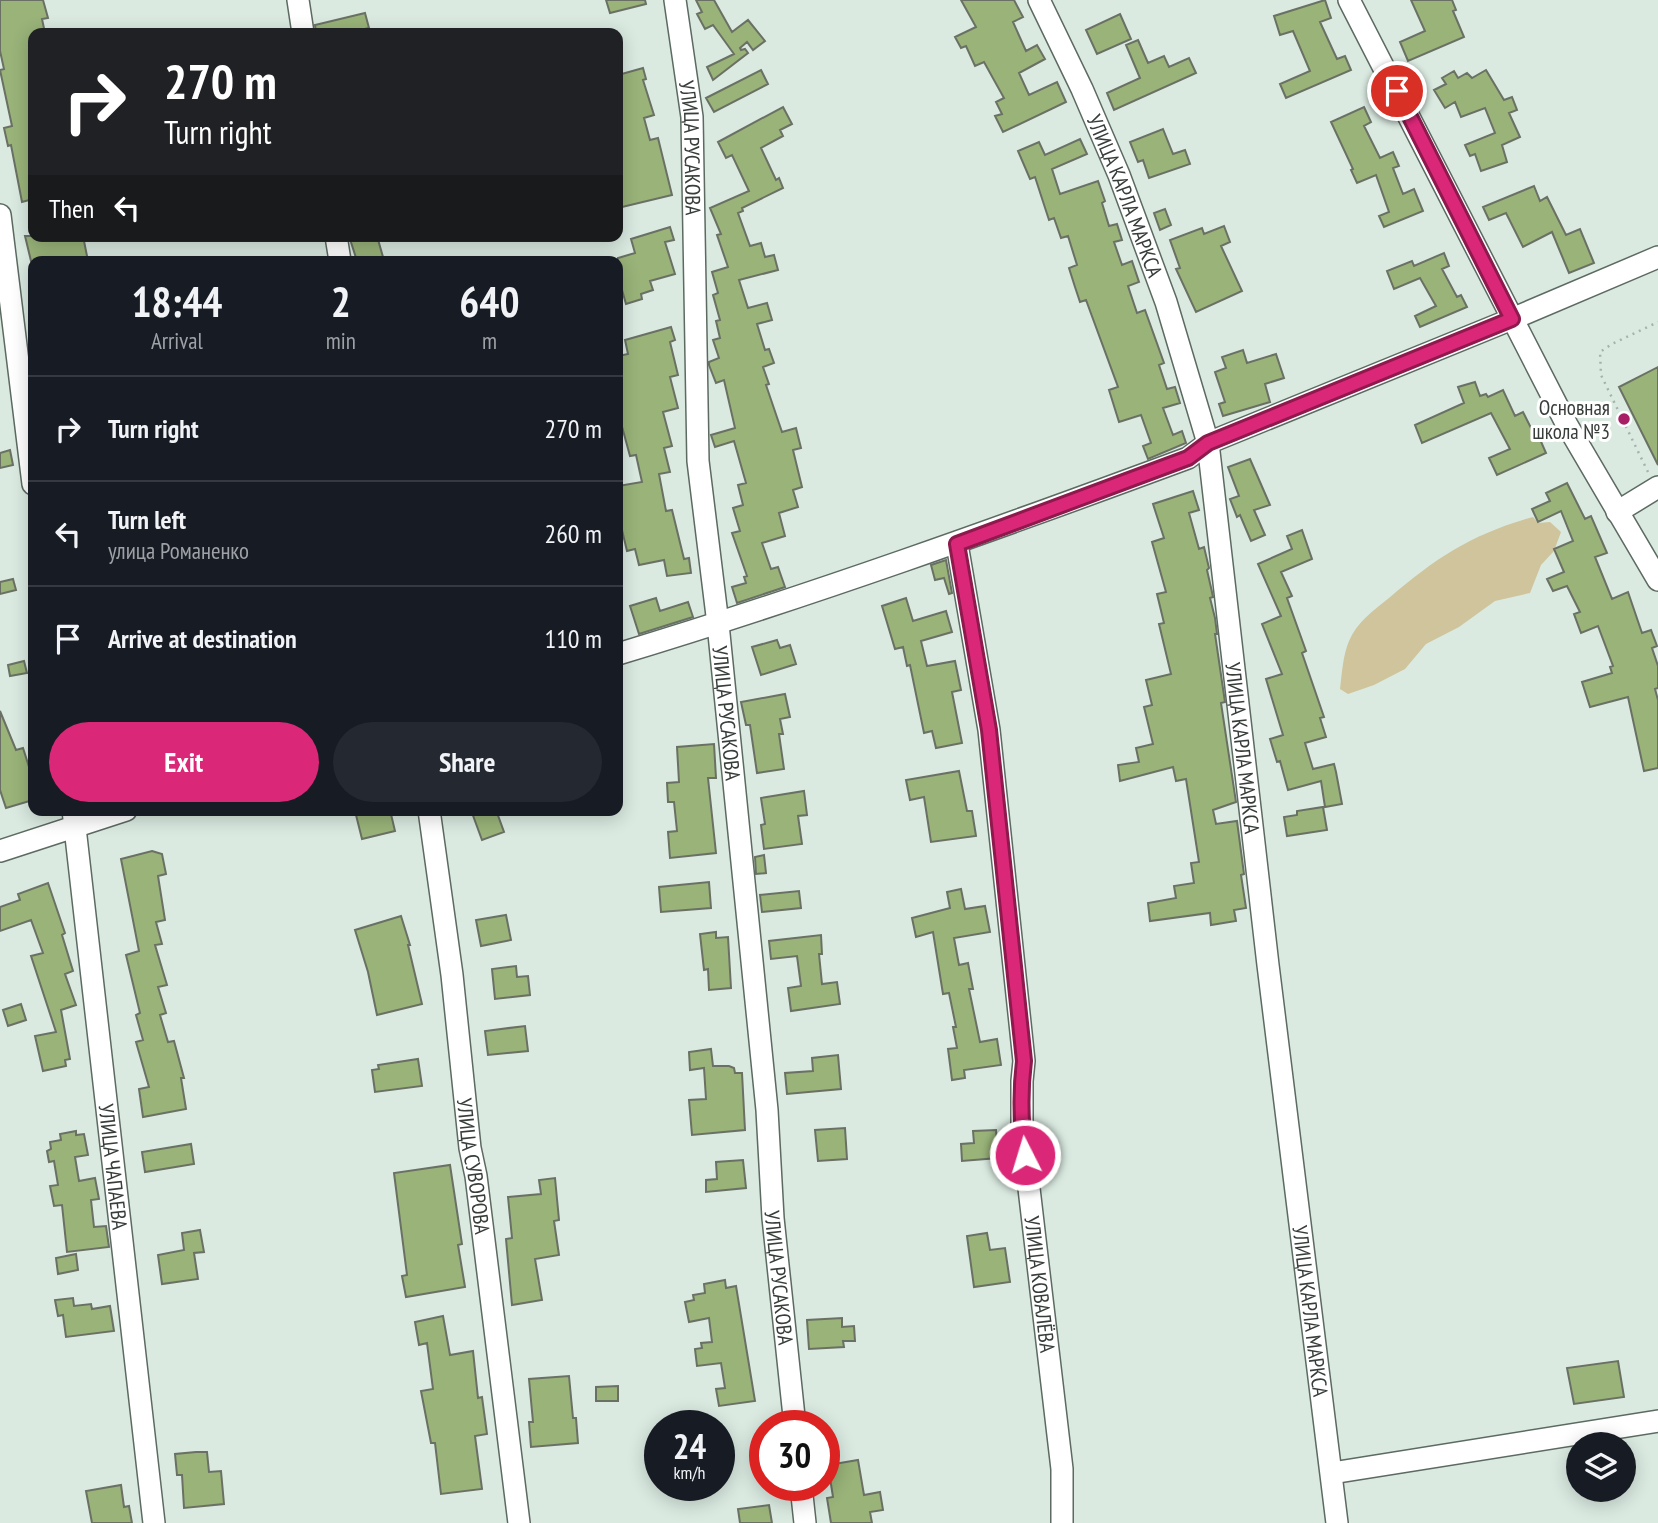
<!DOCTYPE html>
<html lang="en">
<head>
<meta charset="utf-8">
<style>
  :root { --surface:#171b24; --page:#242831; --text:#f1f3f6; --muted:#9ea1a6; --line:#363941; --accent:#db2777 }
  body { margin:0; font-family:"PT Sans Narrow",sans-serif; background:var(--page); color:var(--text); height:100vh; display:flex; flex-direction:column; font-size:26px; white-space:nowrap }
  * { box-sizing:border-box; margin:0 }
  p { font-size:23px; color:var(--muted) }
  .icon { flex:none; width:38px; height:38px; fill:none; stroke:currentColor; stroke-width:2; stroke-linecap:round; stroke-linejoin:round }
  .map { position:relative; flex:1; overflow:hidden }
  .sheet { position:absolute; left:28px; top:256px; width:595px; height:560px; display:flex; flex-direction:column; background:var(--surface); border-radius:14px; box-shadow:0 4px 18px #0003 }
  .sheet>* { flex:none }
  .banner { position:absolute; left:28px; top:28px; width:595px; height:214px; border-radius:14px; box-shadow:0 4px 18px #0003; background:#202124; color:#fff; overflow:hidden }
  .fabs { position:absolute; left:1566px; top:1432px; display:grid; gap:14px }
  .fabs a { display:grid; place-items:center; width:70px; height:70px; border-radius:50%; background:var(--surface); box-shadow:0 4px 18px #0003; font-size:35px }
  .speed { position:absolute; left:644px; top:1410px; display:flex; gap:14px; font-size:35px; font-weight:700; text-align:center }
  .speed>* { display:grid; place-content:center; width:91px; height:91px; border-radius:50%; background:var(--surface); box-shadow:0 4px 18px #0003; line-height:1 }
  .speed small { font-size:18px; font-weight:400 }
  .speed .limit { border:10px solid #d22; background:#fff; color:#111 }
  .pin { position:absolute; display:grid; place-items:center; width:60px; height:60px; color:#fff; margin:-30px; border:4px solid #fff; border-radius:50%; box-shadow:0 2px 7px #0007 }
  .me { position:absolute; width:77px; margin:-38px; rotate:355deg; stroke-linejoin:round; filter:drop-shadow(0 0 5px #0008) }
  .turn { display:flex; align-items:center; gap:24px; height:147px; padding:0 21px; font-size:32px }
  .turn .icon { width:91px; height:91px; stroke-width:2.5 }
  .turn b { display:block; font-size:49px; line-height:60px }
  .then { display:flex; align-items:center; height:66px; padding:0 21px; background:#0003; gap:14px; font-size:26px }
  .eta { display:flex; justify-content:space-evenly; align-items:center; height:119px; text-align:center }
  .eta b { font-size:42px; font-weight:800; line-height:49px }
  .primary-button { display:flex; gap:14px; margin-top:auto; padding:14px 21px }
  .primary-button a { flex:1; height:80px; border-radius:42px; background:var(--accent); color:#fff; font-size:28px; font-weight:800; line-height:80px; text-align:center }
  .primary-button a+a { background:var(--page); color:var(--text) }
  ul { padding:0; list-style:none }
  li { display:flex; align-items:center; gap:21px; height:105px; padding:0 21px; border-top:2px solid var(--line) }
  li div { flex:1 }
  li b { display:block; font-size:26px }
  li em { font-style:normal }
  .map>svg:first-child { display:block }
  .green { fill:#cfc49c }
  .building { fill:#99b379; stroke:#6a7164; stroke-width:2 }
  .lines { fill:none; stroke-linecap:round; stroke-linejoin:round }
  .minor-casing { stroke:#5c6a62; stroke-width:24 }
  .path { stroke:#a6b3ac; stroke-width:2.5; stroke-dasharray:2 5; stroke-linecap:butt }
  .minor { stroke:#fff; stroke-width:21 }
  .route-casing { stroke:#8e194d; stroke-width:18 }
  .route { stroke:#db2777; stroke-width:12 }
  .poi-dot { fill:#a71e65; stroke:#fff; stroke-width:2.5 }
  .labels { text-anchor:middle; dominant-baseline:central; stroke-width:6; stroke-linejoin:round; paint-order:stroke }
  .street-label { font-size:21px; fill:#373d39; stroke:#fff }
  .poi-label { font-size:21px; fill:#373d39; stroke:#fff; text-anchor:end }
</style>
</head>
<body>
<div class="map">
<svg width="1658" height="1523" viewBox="0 0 1658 1523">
  <rect width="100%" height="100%" fill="#daeae1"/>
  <path class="green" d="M1533,517l5,6 12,-1 11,10 -7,19 -13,14 -11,28 -35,8 -36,26 -33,17 -21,25 -31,16 -26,9 -8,-5c2,-16 3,-34 9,-48 8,-19 24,-30 40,-43 48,-41 83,-64 144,-81z"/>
  <path class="building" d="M0,0h43l5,18 -6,1 3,14h-12v166l-11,3 -11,-57 -3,1 -4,-18 8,-2 -12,-56 4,-1 -4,-18z
    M606,0h39l1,4 -36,9z
    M696,0h18l18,32 16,-12 17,21 -12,9 -6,-8 -7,6 1,2 4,-1 3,4 -35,27 -6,-13 27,-13 -21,-29 -8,4 -8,-15 5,-2z
    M961,0h53l9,17 -10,5 13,29 11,-6 8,14 -26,14 10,22 28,-13 9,20 -63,30 -8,-16 7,-2 -6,-12 8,-4 -20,-36 -9,4 -9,-20 -5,2 -6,-11 21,-10z
    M1325,0l6,18 -11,4 17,37 8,-3 6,14 -65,28 -6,-14 30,-13 -17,-40 -13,4 -6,-19z
    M1411,0h41l4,10 -3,1 11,26 -56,24 -8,-19 25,-11z
    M365,13l4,15 -13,3v2h-40l-1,-8z
    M1120,14l11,25 -34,15 -11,-24z
    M1138,40l10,23 16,-7 5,11 20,-9 7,15 -82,37 -7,-17 33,-15 -14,-33z
    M643,68l3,11 -3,1 11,35 -10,3 6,22 8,-2 14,57 -54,13v-133z
    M761,70l7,14 -54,28 -8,-14z
    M1486,70l18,30 8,-3 5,13 -8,3 11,24 -18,8 5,17 -26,9 -6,-17 -5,2 -5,-11 30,-12 -10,-25 -24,9 -6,-15 -10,6 -11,-18 12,-6 -4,-6 12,-7 4,7 9,-5 5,5z
    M783,107l9,17 -12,6 3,6 -22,12 15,32 3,-2 4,10 -41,20 1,3 -5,2 12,33 11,-3 4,14 9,-2 4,15 -39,10 9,28 19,-5 5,17 -15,4 8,26 4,-1 5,14 -11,4 6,17 -3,1 16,47 14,-4 5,20 -8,2 9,37 -9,3 5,17 -19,6 6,23 -23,7 9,26 7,-2 7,20 -48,16 -5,-16 14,-4 -2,-6 3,-1 -15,-43 8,-2 -7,-23 10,-3 -5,-20 8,-2 -12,-42 -19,6 -4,-12 24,-7 -11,-48 -8,3 -7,-18v-3l10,-4 -6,-18 7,-2 -4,-17 4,-1 -7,-25 5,-2 -6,-21 16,-5 -11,-32 4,-1 -11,-26 39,-17 -17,-36 -6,3 -8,-16z
    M1364,107l7,15 -7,4 16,32 13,-6 6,14 -6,2 10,26 11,-5 9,22 -39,16 -5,-11 10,-4 -13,-37 -19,8 -6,-13 2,-1 -22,-47z
    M1163,129l10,25 12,-4 5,14 -41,14 -6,-18 -5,2 -8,-20z
    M1080,139l7,15 -35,15 8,25 38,-13 7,20 -3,2 7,23 8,-2 5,16 -8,2 8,23 10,-4 7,21 -11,4 9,27 8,-3 19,53 -5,2 8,24 8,-2 5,16 -17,5 10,27 9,-4 4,12 -38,16 -5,-13 8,-3 -10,-28 -22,7 -10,-32 9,-3 -32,-87 -6,2 -5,-15 -6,-19 8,-3 -9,-29 -7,2 -7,-20 -5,2 -14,-43 -5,2 -12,-28 21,-9 6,13z
    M1534,186l6,15 7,-4 19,38 14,-6 14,34 -25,10 -17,-41 -29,15 -17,-34 -17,7 -6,-13z
    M1165,209l6,16 -11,5 -6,-17z
    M1224,226l6,16 -9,4 21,45 -46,21 -20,-43 4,-1 -10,-28 32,-12 2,6z
    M670,227l4,13 -9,2 10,32 -25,7 3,9 -12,4 1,5 -16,5 -4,-14 -4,1v-33l17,-5 -4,-14z
    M25,236h58l5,25h-57z
    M349,236h28l6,21 -11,4h-15z
    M1444,253l5,13 -7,3 15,28 4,-2 6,12 -47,20 -5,-11 21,-10 -16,-28 -26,11 -7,-18 25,-10 2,5z
    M671,327l4,13 -5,2 8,33 -8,2 8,31 -15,4 9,34 -8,2 6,24 -11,2 7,37 6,-1 12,49 5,-1 2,15 -24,3 -3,-16 -25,5 -4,-16 -8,2 -6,-25 -3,1v-18l3,-1 -3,-22 24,-4 -6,-27 -6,1 -9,-33h-3v-67l10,-2 -3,-14z
    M1243,350l4,13 29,-9 8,24 -19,6 5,18 -47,14 -4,-12 6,-2 -10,-30 11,-4 -4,-11z
    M1658,367v98l-39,-78z
    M1475,382l5,14 6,-2 2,3 15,-7 12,26 8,-4 13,26 3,-1 7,16 -49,22 -8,-17 21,-9 -19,-36 -69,30 -7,-18 49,-22 -6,-16z
    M10,450l3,15 -13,3v-15z
    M1250,459l20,46 -16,5 11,25 -14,6 -11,-26 -3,2 -7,-18 9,-3 -11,-29z
    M1567,483l18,36 6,-3 16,37 -12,4 17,42 16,-7 14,41 9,-3 6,16 -5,2 6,18v22l-3,1 3,11v68l-14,3 -16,-74 -38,10 -8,-25 30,-9 -2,-6 3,-1 -15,-40 -17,7 -7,-19 6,-2 -13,-26 -14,5 -6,-12 17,-7 -10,-23 19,-8 -12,-30 -23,11 -6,-13 18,-8 -4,-8z
    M1193,491l6,19 -10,3 10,36 5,-2 5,21 -2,2 5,22 1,5 -3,1 5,20 2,16h-2l10,68 -4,1 15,99 -23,8 3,14 21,-3 7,53 -3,1 5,33 -12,2 2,11 -25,4 -1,-12 -60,8 -2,-18 28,-5 -2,-12 20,-3 -3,-20 8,-1 -13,-83 -10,2 -3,-14 -53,14 -2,-16 21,-3 -3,-14 17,-4 -9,-37 8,-2 -6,-25 25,-6 -12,-50 5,-1 -7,-29 9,-2 -14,-50 12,-4 -11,-34z
    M1302,530l10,29 -31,13 11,24 -5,2 19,53 -4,2 22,64 -4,1 6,19 -21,6 8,26 21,-5 2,8 6,32 -17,3 -4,-26 -33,9 -8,-29 -3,1 -7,-23 13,-4 -17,-56 16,-5 -20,-50 19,-8 -23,-52 34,-15 -5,-13z
    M946,560l6,33 -3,1 -5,-16 -9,2 -4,-15z
    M13,579l3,11 -16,4v-12z
    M656,598l4,13 28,-9 5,15 -54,17 -9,-28z
    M906,598l7,23 33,-10 6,21 -31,9 6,25 28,-5 6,29 -9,2 10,51 -26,5 -4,-17 -8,2 -14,-68 -3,1 -4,-19 -8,2 -13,-43z
    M777,640l3,8 10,-3 6,19 -35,11 -9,-28z
    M24,661l3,12 -17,3 -2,-11z
    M785,694l5,23 -10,2 3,15h-4l5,35 -27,4 -7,-48h-4l-5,-23z
    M0,711l16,39 7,-2 8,25h2v27l-27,8 -6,-18z
    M714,744l2,34h-8l8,75 -46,5 -2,-26 9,-1 -3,-29h-6l-1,-19 12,-1 -2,-35z
    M959,771l8,40h5l4,25 -45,6 -7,-45 -14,3 -4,-20z
    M804,791l3,24 -9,1 4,28 -38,5 -3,-24 4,-1 -4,-26z
    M1323,807l4,23 -40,6 -3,-19 13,-2v-4z
    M374,810h16l5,21 -33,8 -6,-24z
    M471,810h25l8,22 -22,8z
    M152,851l10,3 4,20 -8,2 7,44 -9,2 6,22 -7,1 12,40 -9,2 8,26 -6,2 8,27 6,-1 10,37h-3l5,31 -43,8 -4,-28 10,-2 -13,-45 7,-2 -7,-25 4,-2 -14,-58 13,-4 -18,-92z
    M764,855l2,18 -10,1 -1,-17z
    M709,882l2,26 -50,4 -2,-25z
    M48,883l17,50 -3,2 11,36 -8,3 11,31 -15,5 9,49 -5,1 1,6 -23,5 -8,-35 21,-4 -25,-76 12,-3 -12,-33 -31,11v-24l20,-7 -2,-6z
    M961,889l4,20 20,-3 5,26 -36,6 5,27 9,-2 5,26h-4l11,53 17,-3 4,26 -37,5 1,8 -13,2 -4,-31 9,-1 -4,-21h3l-7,-34 -6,1 -10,-62 -17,5 -4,-19 38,-10 -3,-16z
    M799,891l2,17 -39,4 -2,-17z
    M506,915l5,25 -30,6 -5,-26z
    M401,916l9,29h-2l14,59 -45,11 -9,-43 -13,-42z
    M716,932v6l12,-1 3,51 -22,2 -1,-21 -4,1 -4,-36z
    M821,935l1,19h-3l3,30 15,-2 3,22 -49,7 -3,-23 13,-2 -4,-30 -26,3 -2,-18z
    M516,966l1,11 11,-1 2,19 -35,4 -3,-30z
    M21,1004l5,16 -18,6 -5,-16z
    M525,1026l3,25 -40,4 -3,-24z
    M711,1049l2,17h16l5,2 1,5h7l3,57 -53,5 -3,-35 17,-1 -2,-31 -14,2 -1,-18z
    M838,1055l3,34 -54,5 -2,-21 28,-2 -1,-13z
    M418,1059l4,27 -47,6 -3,-22 7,-1 -1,-4z
    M845,1128l2,31 -29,2 -3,-31z
    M996,1130l2,28 -36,3 -1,-17 13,-1 -1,-12z
    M76,1131v4l8,-1 4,21 -13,2 4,24 16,-3 4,21 -8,1 3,27 12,-1 3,21 -42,5 -5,-47 -8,1 -4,-20 8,-1 -4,-24 -5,1 -2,-11 4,-2 -1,-7 11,-2 -1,-6z
    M191,1144l3,20 -49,8 -3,-20z
    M743,1160l3,28 -40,4v-12l11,-1 -1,-17z
    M450,1165l12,79 -4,1 7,42 -59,10 -4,-21 5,-1 -13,-102z
    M555,1178l4,42 -5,1 5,34 -24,4 7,41 -30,5 -6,-66 6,-1 -4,-41 33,-3 -2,-14z
    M200,1230l4,22 -10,1 4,26 -36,5 -4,-29 26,-5 -2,-17z
    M987,1233l3,17 15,-2 5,34 -36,5 -7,-51z
    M76,1254l2,16 -20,4 -2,-16z
    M725,1280l1,8 10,-2 19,115 -36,5 -3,-17 9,-1 -4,-25 -24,3 -2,-17 7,-1 -1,-5 11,-1 -3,-24 -20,4 -4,-20 9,-2 -1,-5 12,-2 -1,-9z
    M73,1298l1,8 17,-2 1,5 18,-3 4,25 -48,6 -3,-22 -5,1 -3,-16z
    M443,1316l7,39 23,-4 5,47 4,-1 5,37 -12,2 7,53 -41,5 -6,-51h-4l-10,-52 12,-2 -6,-46 -8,2 -4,-23z
    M842,1318v9l12,-1 1,15h-12l1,6 -35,2 -2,-29z
    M1618,1361l6,36 -50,7 -7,-36z
    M569,1376l4,42h3l2,25 -47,4 -2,-25h4l-4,-43z
    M618,1386v15h-22v-14z
    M196,1452h11l2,20 12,-1 3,33 -40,4 -2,-33h-5l-2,-21z
    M858,1460l6,35 16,-3 3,18 -13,2 2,11h-41l-4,-25 6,-1 -5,-32z
    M121,1485l3,22 5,-1 3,17h-40l-6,-32z
    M769,1505l3,18h-32l-2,-14z"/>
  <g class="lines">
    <defs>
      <g id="minor">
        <path d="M298,0l5,33"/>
        <path id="s1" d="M675,0l17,117 6,344 20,163 49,486 6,108 22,208"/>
        <path id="s2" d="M1039,0l43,89 37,86 47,127 42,141 60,522 69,558"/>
        <path d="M1349,0l218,425 91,155"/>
        <path d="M0,215l33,269"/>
        <path d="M336,236l4,25"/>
        <path d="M1617,512l41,-25"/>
        <path id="s3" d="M957,544l32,186 31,293 4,38 -2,20v48l40,340v54"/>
        <path d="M618,654c192,-58 381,-126 570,-196l20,-15 304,-124 146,-62"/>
        <path id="s4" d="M73,810l81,713"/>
        <path id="s5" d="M429,810l23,165 18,173 6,28 43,347"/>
        <path d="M0,851l126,-41"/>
        <path d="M1332,1473l326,-52"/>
        <path d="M801,1486l4,37"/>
      </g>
    </defs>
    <use href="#minor" class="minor-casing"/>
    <path class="path" d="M1648,472l-47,-97 -1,-23 12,-8 46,-22"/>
    <use href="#minor" class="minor"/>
  </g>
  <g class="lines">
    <defs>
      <path id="route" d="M1025,1155c-4,-31 -5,-62 -1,-94l-35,-331 -32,-186 231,-86 20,-15 304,-124 -115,-228"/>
    </defs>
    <use href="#route" class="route-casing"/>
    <use href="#route" class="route"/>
  </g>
  <circle class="poi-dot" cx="1624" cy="419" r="7"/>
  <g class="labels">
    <g class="street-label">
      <text stroke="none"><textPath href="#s1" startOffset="149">УЛИЦА РУСАКОВА</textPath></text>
      <text stroke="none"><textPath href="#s2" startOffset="214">УЛИЦА КАРЛА МАРКСА</textPath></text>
      <text stroke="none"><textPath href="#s1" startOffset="716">УЛИЦА РУСАКОВА</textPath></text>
      <text stroke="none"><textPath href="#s2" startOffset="782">УЛИЦА КАРЛА МАРКСА</textPath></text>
      <text stroke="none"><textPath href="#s4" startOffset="359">УЛИЦА ЧАПАЕВА</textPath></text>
      <text stroke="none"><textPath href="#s5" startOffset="359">УЛИЦА СУВОРОВА</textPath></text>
      <text stroke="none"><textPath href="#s1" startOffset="1283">УЛИЦА РУСАКОВА</textPath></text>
      <text stroke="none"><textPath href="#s3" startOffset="746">УЛИЦА КОВАЛЁВА</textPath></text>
      <text stroke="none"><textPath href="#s2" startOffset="1349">УЛИЦА КАРЛА МАРКСА</textPath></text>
    </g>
    <g class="poi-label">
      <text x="1610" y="407">Основная<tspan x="1610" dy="24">школа №3</tspan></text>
    </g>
  </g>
</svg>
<div class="fabs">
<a><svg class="icon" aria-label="layers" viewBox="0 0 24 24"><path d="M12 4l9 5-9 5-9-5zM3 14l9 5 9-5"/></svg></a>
</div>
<div class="speed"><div>24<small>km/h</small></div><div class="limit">30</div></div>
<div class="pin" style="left:1397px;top:91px;background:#d93025"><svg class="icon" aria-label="arrive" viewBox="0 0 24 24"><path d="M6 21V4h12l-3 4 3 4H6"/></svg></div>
<svg class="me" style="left:1025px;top:1155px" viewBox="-20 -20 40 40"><circle r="17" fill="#db2777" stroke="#fff" stroke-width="3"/><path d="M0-11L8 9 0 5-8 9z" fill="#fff"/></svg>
<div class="banner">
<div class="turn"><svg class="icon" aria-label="right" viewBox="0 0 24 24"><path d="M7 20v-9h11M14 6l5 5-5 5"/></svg><div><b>270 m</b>Turn right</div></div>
<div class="then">Then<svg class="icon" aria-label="left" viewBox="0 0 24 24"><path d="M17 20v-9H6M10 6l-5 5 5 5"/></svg></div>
</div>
<section class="sheet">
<div class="eta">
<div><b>18:44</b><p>Arrival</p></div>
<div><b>2</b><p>min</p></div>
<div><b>640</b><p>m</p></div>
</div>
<ul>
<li><svg class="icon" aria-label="right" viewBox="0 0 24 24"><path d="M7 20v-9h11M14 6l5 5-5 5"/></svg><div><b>Turn right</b></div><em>270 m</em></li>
<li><svg class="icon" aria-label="left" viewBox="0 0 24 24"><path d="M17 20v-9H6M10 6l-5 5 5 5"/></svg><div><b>Turn left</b><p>улица Романенко</p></div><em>260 m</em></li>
<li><svg class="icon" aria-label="arrive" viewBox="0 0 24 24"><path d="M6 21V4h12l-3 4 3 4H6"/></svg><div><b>Arrive at destination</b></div><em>110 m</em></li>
</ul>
<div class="primary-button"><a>Exit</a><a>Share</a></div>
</section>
</div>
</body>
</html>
